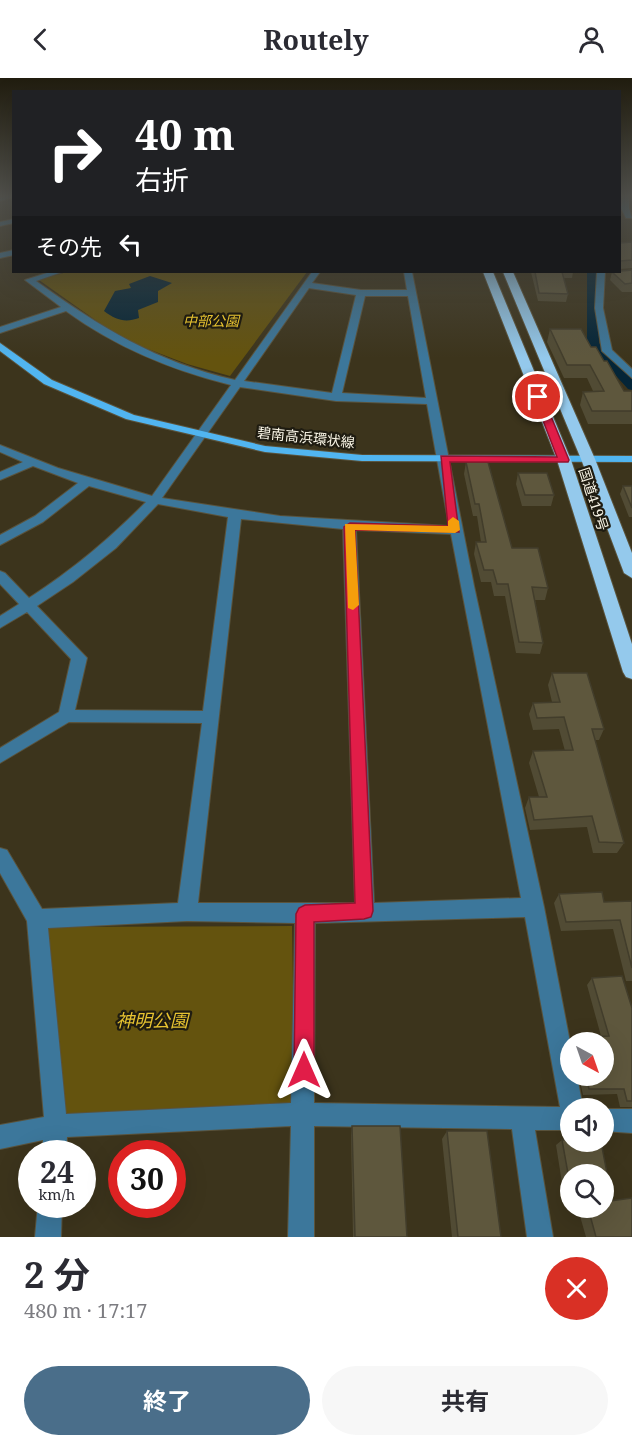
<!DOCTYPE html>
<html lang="ja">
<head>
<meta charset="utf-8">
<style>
  :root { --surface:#fff; --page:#f7f7f7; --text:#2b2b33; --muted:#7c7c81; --accent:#4a6e8a }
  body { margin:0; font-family:"Noto Serif","Noto Sans JP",serif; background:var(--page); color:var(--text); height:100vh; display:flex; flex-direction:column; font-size:22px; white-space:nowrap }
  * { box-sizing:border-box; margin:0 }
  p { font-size:20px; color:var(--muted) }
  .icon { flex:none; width:33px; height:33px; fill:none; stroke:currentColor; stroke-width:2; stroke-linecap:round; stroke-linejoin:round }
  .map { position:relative; height:1159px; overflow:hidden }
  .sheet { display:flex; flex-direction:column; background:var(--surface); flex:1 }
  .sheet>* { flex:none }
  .guide { position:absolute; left:12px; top:12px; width:609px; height:183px; border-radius:0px; box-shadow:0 6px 24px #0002; background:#202124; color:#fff; overflow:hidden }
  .needle { width:39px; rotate:140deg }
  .tools { position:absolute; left:560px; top:954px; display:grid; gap:12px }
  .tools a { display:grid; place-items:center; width:54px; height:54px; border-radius:50%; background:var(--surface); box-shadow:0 6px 24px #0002; font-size:30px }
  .speed { position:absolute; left:18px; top:1062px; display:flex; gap:12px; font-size:30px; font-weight:700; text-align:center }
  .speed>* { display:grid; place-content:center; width:78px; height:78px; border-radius:50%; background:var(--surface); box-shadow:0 6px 24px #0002; line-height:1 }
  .speed small { font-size:15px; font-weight:400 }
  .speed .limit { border:9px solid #d22; background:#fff; color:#111 }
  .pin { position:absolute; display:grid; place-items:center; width:51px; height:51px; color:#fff; margin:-26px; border:3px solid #fff; border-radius:50%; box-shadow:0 2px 6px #0007 }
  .me { position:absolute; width:66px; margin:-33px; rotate:0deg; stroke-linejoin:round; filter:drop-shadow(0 0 4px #0008) }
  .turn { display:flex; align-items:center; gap:21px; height:126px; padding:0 24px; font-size:27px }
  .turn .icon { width:78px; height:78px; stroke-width:2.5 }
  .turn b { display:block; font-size:42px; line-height:51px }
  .then { display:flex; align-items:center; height:57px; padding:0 24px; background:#0003; gap:12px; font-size:22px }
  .round { display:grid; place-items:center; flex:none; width:63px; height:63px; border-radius:32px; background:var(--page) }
  .summary { display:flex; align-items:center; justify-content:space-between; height:102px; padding:0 24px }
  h1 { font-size:36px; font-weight:700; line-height:45px }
  .cta { display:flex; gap:12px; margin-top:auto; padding:12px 24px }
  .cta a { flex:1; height:69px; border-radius:36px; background:var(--accent); color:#fff; font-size:24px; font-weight:700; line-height:69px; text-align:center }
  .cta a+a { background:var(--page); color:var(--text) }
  header { display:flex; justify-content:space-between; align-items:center; height:78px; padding:0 24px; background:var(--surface); font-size:27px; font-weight:700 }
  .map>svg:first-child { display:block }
  .green { fill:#64530e }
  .water { fill:#042537 }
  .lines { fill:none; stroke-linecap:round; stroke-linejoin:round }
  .canal { fill:#042537; fill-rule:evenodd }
  .minor-casing { stroke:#5a533c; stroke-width:2 }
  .major-casing { stroke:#5a533c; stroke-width:2 }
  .highway-casing { stroke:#5a533c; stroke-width:2 }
  .minor { fill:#3c779b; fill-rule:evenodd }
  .major { fill:#51b5f0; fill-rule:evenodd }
  .highway { fill:#94c9ec; fill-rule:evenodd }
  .wall { fill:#514b34 }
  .building { fill:#5e573d; stroke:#423d2b; stroke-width:1.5 }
  .route { fill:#e11d48; stroke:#92132f; stroke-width:1.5 }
  .slow { fill:#f59e0b }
  .labels { text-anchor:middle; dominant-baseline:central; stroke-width:4.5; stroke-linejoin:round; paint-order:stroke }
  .far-park-label { font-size:14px; font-style:italic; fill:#e6c230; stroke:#1f1c11 }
  .far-street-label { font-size:14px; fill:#f9f5e6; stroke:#1f1c11 }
  .near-park-label { font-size:18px; font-style:italic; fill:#e6c230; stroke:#1f1c11 }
</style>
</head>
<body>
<header><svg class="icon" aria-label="back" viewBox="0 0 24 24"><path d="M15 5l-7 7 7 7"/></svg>Routely<svg class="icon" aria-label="person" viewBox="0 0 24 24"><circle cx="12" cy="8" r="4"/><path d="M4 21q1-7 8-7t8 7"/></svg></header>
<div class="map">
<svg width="632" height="1159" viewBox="0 0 632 1159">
  <rect width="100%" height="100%" fill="#3c341c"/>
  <path class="green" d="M67,194h240l-77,104 -43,-12 -65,-25 -83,-59z
    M292,848l3,178 -229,14 -22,-191z"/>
  <path class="water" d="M150,198l22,7 -14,8v11l-20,8 1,8c-14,5 -23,2 -35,-7l11,-20 16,-3 -2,-4z"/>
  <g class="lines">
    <path class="canal" d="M587,194h10l2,71 33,36v11l-4,-1 -41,-45z"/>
    <defs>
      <path id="minor" d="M14,118l-1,1 -13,4v-4z
        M622,118h7v12l3,10h-6l-5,-10z
        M14,141v4l-14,3v-4z
        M14,172v5l-14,3v-5z
        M50,194h12l-26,9c64,46 120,81 199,99l77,-108h8l-8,11 49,7h46l-3,-18h8l62,314 70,321 26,135v34h7l6,32h-13v22h-35l18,107h-26l-15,-108 -198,-3v111h-26l3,-111 -224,11 -1,17h-24l1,-14 -43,9v-24l44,-8 -17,-196 -27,-48v-25l7,2 35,59 136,-6 24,-180 -133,-1 -69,41v-15l59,-36 12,-53 -44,-47 -27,16v-12l19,-12 -19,-20v-13l5,2 24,25c46,-30 79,-58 117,-96l-57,-16 -46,36 -43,23v-10l35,-19 43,-33 -45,-17 -33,14v-8l23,-10 -23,-10v-7l58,23 94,28 79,-111c-60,-15 -114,-37 -165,-74l-66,22v-6l61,-20 -36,-27zM309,210l47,7 -24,98 -88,-12zM365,218h43l18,102 -84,-5zM240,309l96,14 91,3 22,122 -169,-10 -118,-18zM158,426l70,13 -25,194 -128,-1 12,-52 -50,-52 36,-24 43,-34zM241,441l102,10 12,374h-157zM356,452l95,4 70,364 -147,5zM525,839l35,190 -246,-4 1,-180zM187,843l108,2 -4,180 -225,11 -18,-186z
        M597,194h8l-2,36 9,42 20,19v9l-30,-27 -7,-43z
        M603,1031h29v24l-29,-2z
        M38,1126h24l-1,33h-26z"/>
      <path id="major" d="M0,265l52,37 82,35 131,31 97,9 270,1v6l-270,-1 -97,-9 -139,-33 -82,-35 -44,-33z"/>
      <path id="highway" d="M483,194h10l78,188 61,184v35l-6,-2 -3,-5 -66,-212z
        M503,194h10l82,187 37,94v25l-8,-5 -43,-114z"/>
    </defs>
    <use href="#minor" class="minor-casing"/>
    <use href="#major" class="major-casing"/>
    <use href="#highway" class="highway-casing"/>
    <use href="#minor" class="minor"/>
    <use href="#major" class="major"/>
    <use href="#highway" class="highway"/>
  </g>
  <path class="wall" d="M632,164v26l-12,1v-26z
    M632,192v22h-10l-12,-12 2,-8z
    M531,194h42l-1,6h-8l4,16 -2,8 -28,-1z
    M550,251l41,18 13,14 20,30h8v33h-44l-8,-19 3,-13 10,-1 -6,-13h-23l-17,-36z
    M466,384l46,86 36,40 -3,12h-10l8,43 -3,11 -24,-1 -11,-57h-11l-3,-14h-10l-7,-28 2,-12h5l-4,-26h-4l-9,-42z
    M518,395l36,22 -3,11h-29l-6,-22z
    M623,408h9v31h-3l-9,-23z
    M552,595l52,56 -5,11h-4l29,103 -7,10h-24l-6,-26 -57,3 -5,-22 4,-11h10l-10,-34 4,-12h32l-6,-22 -26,1 -4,-16 4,-11 19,-1 -4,-17z
    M559,816l45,8 28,-1v80h-6l-13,-52 -52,2 -7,-28z
    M592,900l40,30v99h-12l-3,-13 -34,1 -4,-19h24v-34h-30l5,-5 23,-1 -14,-51z
    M352,1048l55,111h-54l-2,-102z
    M447,1053l54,106h-49l-10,-98z
    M562,1062l46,38 -5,4v-8h-33v9h-8l-6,-38z
    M581,1130h22l29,29h-46l-8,-28z"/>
  <path class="building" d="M632,164v18l-12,1v-18z
    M632,192v13l-7,1 -13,-12z
    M535,194h27l6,22 -29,-1z
    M550,251h31l10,18h5l8,14h3l17,30h8v20h-40l-9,-19 21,-1 -14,-26h-23z
    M466,384h22l24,86h26l10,40 -16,-1 11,56 -24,-1 -11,-58h-11l-4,-14h-9l-8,-28h10l-7,-38h-4z
    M518,395h29l7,22h-29z
    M623,408h9v22z
    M552,595h35l17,56h-12l32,114 -25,-1 -7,-26 -58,4 -5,-23h18l-14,-46 40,-1 -9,-33 -27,1 -4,-15 27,-1z
    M602,814l2,10 28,-1v67l-12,-48 -54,2 -7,-28z
    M622,898l10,32v93h-5l-3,-12h-35l-3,-13h17v-34h-25v-5l31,-1 -17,-58z
    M352,1048h48l7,111h-52z
    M447,1053h40l14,106h-43z
    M562,1062h8v2h31l7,36h-5v-4h-33v5h-1z
    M632,1120v39h-36l-8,-29h15v-6z"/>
  <linearGradient id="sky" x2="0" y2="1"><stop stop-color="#211d0f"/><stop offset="0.42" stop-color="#50504b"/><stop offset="1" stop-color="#50504b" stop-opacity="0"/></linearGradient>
  <rect width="632" height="280" fill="url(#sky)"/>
  <path class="route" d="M538,316l5,3 26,63 -1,2h-118l9,70 -104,-2 18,381 -2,6 -7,2 -50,3v148l-3,7 -7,3 -7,-3 -3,-7 2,-156 3,-6 6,-3 50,-2 -11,-376 6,-4 98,3 -7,-70 116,1 -23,-60z"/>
  <path class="slow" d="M453,439l6,4 1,9 -5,3 -100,-3 4,75 -6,5 -5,-2 -3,-84 103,2v-5z"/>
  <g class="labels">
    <g class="far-park-label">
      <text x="211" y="242">中部公園</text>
    </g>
    <g class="far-street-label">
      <text transform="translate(306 359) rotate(6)">碧南高浜環状線</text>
      <text transform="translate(594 421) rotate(72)">国道419号</text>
    </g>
    <g class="near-park-label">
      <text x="152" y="942">神明公園</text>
    </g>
  </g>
</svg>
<div class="tools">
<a><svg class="needle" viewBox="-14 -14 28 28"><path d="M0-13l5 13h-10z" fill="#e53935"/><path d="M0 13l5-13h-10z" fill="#7c7c81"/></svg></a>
<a><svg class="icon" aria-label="sound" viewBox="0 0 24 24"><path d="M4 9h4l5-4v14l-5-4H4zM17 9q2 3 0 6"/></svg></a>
<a><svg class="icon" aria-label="search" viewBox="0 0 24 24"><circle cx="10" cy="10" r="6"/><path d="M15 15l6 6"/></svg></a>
</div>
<div class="speed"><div>24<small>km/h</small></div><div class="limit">30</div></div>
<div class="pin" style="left:538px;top:319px;background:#d93025"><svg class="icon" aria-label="arrive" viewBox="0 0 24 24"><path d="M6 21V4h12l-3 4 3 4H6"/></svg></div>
<svg class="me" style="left:304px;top:992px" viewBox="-20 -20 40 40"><path d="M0-17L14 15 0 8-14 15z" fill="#e11d48" stroke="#fff" stroke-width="4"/></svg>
<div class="guide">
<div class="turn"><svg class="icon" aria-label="right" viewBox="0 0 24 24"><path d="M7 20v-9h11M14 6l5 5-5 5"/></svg><div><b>40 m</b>右折</div></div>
<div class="then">その先<svg class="icon" aria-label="left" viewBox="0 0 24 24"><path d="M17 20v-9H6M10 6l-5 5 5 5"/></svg></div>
</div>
</div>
<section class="sheet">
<div class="summary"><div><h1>2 分</h1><p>480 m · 17:17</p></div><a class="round" style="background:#d93025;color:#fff"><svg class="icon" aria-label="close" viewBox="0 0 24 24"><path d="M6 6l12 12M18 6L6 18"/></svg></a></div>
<div class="cta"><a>終了</a><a>共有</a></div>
</section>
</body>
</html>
